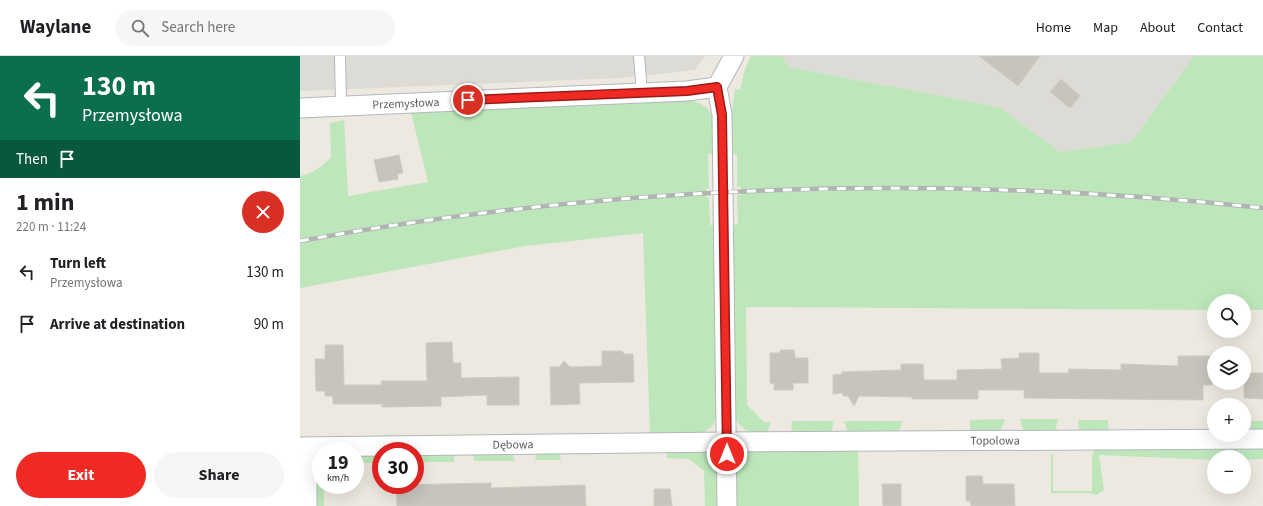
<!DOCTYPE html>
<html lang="en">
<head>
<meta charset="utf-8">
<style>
  :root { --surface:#fff; --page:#f6f6f6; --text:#202124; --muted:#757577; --line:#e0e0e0; --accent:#ef2923 }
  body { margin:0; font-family:"Source Sans 3",sans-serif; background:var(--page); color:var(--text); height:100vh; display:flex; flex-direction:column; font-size:15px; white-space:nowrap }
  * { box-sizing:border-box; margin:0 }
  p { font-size:13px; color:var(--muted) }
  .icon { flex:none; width:22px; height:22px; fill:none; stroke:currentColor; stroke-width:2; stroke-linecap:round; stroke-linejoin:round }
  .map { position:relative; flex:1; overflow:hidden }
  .drawer { display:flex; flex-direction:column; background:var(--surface); width:300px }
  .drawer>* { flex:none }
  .banner { background:#0b6e4f; color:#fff; overflow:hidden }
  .buttons { position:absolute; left:907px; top:238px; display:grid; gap:8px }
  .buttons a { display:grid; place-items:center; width:44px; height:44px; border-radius:50%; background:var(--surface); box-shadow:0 4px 16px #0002; font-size:20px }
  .speed { position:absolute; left:12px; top:386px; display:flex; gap:8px; font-size:20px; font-weight:700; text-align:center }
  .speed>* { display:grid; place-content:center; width:52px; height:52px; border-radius:50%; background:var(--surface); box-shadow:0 4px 16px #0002; line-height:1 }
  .speed small { font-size:10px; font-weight:400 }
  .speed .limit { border:6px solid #d22; background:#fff; color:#111 }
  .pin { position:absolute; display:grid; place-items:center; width:34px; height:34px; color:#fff; margin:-17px; border:2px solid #fff; border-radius:50%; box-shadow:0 1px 4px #0007 }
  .me { position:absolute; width:44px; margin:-22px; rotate:0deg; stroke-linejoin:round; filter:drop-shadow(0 0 3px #0008) }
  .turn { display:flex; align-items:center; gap:14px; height:84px; padding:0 16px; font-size:18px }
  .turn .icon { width:52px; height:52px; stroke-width:2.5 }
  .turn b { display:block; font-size:28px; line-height:34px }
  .then { display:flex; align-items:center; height:38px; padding:0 16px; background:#0003; gap:8px; font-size:15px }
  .round { display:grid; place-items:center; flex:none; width:42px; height:42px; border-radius:21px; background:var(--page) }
  .headline { display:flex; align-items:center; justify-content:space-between; height:68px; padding:0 16px }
  h1 { font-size:24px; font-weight:700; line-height:30px }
  .action { display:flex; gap:8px; margin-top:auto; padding:8px 16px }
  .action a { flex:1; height:46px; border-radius:24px; background:var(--accent); color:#fff; font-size:16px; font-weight:700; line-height:46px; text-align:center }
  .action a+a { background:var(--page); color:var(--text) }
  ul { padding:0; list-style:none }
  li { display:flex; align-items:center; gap:12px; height:52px; padding:0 16px }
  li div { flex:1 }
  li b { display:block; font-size:15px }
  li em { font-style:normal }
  header { display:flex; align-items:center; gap:24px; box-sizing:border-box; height:56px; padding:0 20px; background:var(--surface); border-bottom:1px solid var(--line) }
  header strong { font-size:19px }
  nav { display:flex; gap:22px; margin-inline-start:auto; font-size:14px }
  .search { width:280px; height:36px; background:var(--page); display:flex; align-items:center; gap:10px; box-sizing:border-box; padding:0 14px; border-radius:22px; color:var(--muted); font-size:15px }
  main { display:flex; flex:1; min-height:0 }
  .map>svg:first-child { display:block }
  .industrial { fill:#dddbd5 }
  .green { fill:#bde6bb }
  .building { fill:#c7c4bd; stroke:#d1cbbe }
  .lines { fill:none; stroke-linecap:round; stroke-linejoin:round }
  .service-casing { stroke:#b3b7bc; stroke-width:12 }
  .minor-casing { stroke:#b3b7bc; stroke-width:21 }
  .service { stroke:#fff; stroke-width:10 }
  .minor { stroke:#fff; stroke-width:19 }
  .rail-casing { stroke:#b2b3b3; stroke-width:4.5 }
  .rail { stroke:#fff; stroke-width:3; stroke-dasharray:9; stroke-linecap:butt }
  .route-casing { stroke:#9b1b17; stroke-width:10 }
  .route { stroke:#ef2923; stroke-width:7 }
  .labels { text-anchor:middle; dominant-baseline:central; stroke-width:4; stroke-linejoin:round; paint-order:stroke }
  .street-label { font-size:12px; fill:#595d62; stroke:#fff }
</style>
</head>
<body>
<header>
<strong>Waylane</strong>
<div class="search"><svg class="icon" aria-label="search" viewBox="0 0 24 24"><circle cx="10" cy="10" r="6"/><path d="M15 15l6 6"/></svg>Search here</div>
<nav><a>Home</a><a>Map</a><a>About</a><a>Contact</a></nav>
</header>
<main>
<section class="drawer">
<div class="banner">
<div class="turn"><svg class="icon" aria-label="left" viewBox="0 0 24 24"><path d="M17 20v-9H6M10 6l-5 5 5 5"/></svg><div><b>130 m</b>Przemysłowa</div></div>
<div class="then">Then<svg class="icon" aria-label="arrive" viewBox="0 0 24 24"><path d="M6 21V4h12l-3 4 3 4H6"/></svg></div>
</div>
<div class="headline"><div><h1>1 min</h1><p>220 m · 11:24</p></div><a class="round" style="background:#d93025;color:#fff"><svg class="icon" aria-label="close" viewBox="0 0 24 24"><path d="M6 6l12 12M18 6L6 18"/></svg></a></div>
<ul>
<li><svg class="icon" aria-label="left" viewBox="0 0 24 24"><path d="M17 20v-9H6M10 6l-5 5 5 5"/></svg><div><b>Turn left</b><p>Przemysłowa</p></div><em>130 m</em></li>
<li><svg class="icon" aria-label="arrive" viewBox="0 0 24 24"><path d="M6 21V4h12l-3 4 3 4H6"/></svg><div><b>Arrive at destination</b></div><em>90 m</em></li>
</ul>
<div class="action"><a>Exit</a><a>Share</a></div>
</section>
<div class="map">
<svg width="963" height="450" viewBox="0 0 963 450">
  <rect width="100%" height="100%" fill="#ede9e0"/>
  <path class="industrial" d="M0,0h405l-10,14 -74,8 -321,13z
    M482,0h412l-63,86 -71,10 -61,-45 -211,-40z"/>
  <path class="green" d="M451,0h31l6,11 211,40 61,45 71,-10 63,-86h69v254h-19v-9h-30v9l-468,-3 1,98 17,17h7l-4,11c-15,0 -25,-1 -32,-16l-3,-192 6,-1 -1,-29h4v-8h-4v-33h-5l-1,-37 4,-28 5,1 5,-21z
    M386,44c34,4 28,27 28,54h-6l1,35h-3v8h3l1,28h5l2,185c-1,8 -3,17 -11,21 -9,5 -44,3 -56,3l-7,-201 -118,13 -225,42v-112c12,-2 23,-10 31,-19l-1,-34 14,-3 4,76 80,-14 -17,-70z
    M705,363l-5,13 -30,1v-13z
    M720,363h38l-3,13 -31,1z
    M778,364h30l1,12h-30z
    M492,365h42l-3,12h-40z
    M544,365h59l-5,12h-50z
    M951,365h12v11h-12z
    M963,390v13l-19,1v-3h-30v3l-115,-5 5,35 -8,5 -6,-2h-39v-39h2v37h39v-35l3,-8z
    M367,392c11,1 27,-2 37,2 21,6 14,40 14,56h-13l-1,-35 -15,-12 -22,-1z
    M558,392l1,58h-124c1,-17 -5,-44 10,-55z
    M258,394l3,10h-26l2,-7z
    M154,395v11h-39v-10z
    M173,395h38l4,10h-41z
    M55,397h26v10h-26z
    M21,401v28h3v21h-10l2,-43z"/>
  <path class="building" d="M679,0h61l-22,30z
    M761,23l19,17 -10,12 -20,-16z
    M99,99l4,18 -6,1 1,5 -19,3 -5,-22z
    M152,286l1,21h8v15l58,-1v28h-32v-10l-46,2v9l-59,1v-3h-49v-8h-8v-5h-9l-1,-32h10v-14h18l1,40h38l-1,-4h46l-1,-38z
    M480,294h14l1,8h13v25h-15v7h-19v-6l-4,-1v-30h10z
    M302,295h20l2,3h9l1,28 -55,1 1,21 -29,1 -1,-38h9l5,-6 6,6 32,-1z
    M719,297h20v20h29l1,-4 52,1v-6l57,2v-10h35l-1,29h-9v15l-179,-2v-8h-46v9h-66v-2l-53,-1 -5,10 -6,-10h-5v-3l-10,1v-19l9,-1v-2l59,-2v-6h22l1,16h33v-10l45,-1 -1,-10 18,-1z
    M944,317h19v26l-19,-1z
    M666,420h16l1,8h31l1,22h-44l-1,-5h-4z
    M191,427v5l94,-3 1,21h-189l-1,-21z
    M582,428h19v22h-18z
    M354,433h16l2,17h-18z"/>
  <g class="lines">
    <defs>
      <path id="service" d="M40,0l1,50
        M339,0l3,37"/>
      <g id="minor">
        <path d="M417,31l5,28 5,391"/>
        <path d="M417,31l17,-31"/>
        <path id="s1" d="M0,52l387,-17 30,-4"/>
        <path id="s2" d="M0,391l427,-5 536,-3"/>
        <path d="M7,391v59"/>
      </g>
    </defs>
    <use href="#service" class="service-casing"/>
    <use href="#minor" class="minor-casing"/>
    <use href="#service" class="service"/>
    <use href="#minor" class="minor"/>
    <defs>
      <path id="rail" d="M0,185c318,-58 642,-67 963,-33"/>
    </defs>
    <use href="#rail" class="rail-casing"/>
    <use href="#rail" class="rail"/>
  </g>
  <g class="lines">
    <defs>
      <path id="route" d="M168,44l219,-9 30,-4 5,28 5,339"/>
    </defs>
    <use href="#route" class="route-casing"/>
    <use href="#route" class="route"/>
  </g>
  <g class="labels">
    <g class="street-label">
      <text stroke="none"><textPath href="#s1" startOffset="106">Przemysłowa</textPath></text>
      <text stroke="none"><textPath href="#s2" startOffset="695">Topolowa</textPath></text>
      <text stroke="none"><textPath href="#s2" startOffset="213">Dębowa</textPath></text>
    </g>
  </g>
</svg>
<div class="buttons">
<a><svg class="icon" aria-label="search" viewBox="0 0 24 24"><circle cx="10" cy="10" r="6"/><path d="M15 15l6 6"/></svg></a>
<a><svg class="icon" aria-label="layers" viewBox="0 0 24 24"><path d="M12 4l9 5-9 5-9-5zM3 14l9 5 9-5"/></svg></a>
<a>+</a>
<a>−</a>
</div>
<div class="speed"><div>19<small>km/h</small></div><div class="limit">30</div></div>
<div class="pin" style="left:168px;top:44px;background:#d93025"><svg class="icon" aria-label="arrive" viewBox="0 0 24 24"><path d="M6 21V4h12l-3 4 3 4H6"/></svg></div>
<svg class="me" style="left:427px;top:398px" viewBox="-20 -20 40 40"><circle r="17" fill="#ef2923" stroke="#fff" stroke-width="3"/><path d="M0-11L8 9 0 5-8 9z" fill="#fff"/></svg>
</div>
</main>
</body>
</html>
